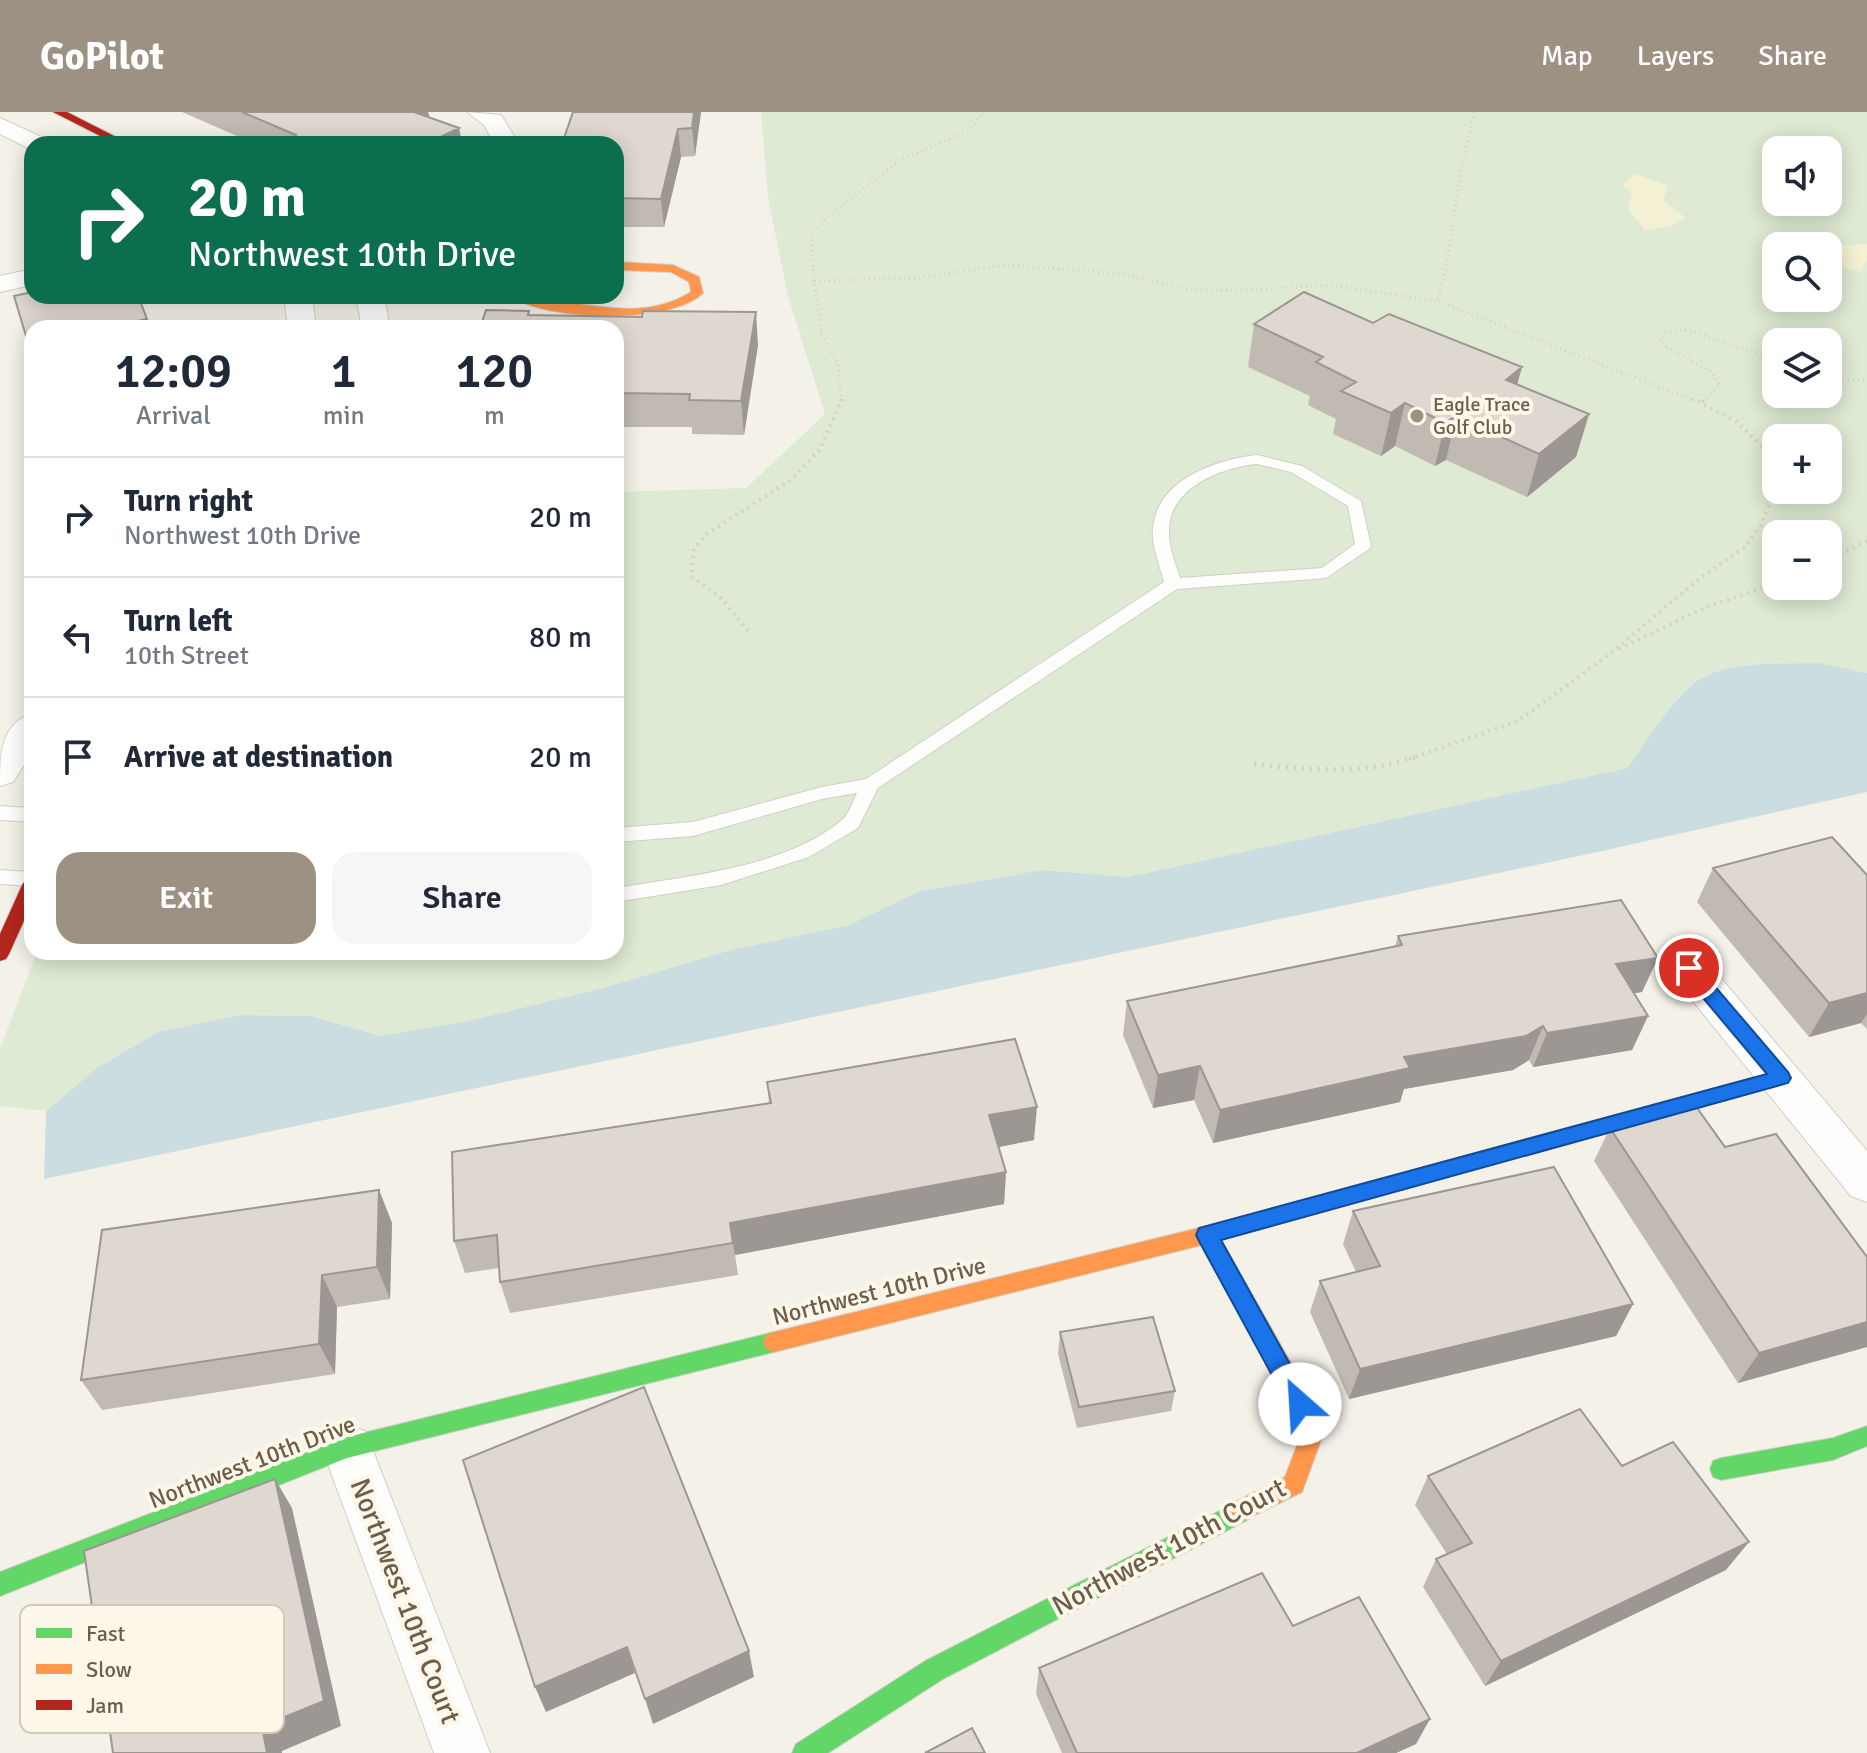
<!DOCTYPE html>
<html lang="en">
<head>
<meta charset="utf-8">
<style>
  :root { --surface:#fff; --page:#f6f6f7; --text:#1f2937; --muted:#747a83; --line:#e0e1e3; --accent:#9c9183 }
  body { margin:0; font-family:Signika,sans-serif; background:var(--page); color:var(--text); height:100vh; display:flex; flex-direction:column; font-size:30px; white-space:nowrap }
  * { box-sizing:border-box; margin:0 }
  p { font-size:26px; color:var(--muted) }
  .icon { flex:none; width:44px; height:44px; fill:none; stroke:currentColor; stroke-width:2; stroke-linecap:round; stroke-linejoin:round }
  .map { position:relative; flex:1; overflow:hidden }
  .sheet { position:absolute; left:24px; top:208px; width:600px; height:640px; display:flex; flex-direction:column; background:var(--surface); border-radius:24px; box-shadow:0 4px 20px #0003 }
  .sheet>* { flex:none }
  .top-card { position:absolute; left:24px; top:24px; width:600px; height:168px; border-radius:24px; box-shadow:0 4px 20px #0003; background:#0b6e4f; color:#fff; overflow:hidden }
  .controls { position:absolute; left:1762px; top:24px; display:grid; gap:16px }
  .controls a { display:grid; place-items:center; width:80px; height:80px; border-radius:16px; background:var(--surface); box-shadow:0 4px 20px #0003; font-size:40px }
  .pin { position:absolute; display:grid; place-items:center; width:68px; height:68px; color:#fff; margin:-34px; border:4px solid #fff; border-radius:50%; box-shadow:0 2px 8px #0007 }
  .me { position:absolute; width:88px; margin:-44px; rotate:334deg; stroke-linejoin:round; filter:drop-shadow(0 0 6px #0008) }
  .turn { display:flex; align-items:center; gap:28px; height:168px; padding:0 32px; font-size:36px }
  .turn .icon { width:104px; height:104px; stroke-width:2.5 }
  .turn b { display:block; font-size:56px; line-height:68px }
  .eta { display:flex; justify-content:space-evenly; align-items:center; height:136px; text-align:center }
  .eta b { font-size:48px; font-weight:600; line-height:56px }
  .button { display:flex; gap:16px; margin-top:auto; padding:16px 32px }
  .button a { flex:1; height:92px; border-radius:24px; background:var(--accent); color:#fff; font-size:32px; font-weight:600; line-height:92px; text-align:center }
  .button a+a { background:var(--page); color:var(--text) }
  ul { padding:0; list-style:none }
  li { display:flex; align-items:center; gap:24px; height:120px; padding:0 32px; border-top:2px solid var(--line) }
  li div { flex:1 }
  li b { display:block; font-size:30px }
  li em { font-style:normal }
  header { display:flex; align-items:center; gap:48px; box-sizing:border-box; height:112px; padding:0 40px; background:var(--accent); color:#fff }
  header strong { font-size:38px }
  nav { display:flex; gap:44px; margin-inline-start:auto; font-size:28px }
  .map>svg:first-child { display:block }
  .green { fill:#deead4; fill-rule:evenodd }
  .sand { fill:#f3f0d4 }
  .water { fill:#ccdde2 }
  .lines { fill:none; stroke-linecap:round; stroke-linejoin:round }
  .lane-casing { stroke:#d2cec7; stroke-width:2 }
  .street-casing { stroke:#d2cec7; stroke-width:2 }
  .fast-casing { stroke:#d3cec7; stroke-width:2 }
  .slow-casing { stroke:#d3cec7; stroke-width:2 }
  .jam-casing { stroke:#d3cec7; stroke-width:2 }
  .path-far2 { stroke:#d4d0ca; stroke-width:3; stroke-dasharray:1 4; stroke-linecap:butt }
  .path-far1 { stroke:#d4d0ca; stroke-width:4; stroke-dasharray:2 5; stroke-linecap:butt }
  .path { stroke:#d4d0ca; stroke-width:5; stroke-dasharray:2 6; stroke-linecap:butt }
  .lane { fill:#fdfdfc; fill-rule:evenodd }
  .street { fill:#fdfdfc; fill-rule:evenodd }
  .fast { fill:#63d668; fill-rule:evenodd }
  .slow { fill:#ff974d; fill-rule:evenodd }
  .jam { fill:#b3261e; fill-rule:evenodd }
  .wall { fill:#c0bab3 }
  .shaded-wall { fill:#9c9792 }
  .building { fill:#dfd8d0; stroke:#9c9792; stroke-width:2 }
  .route { fill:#1a73e8; stroke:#114b97; stroke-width:2 }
  .poi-dot { fill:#9c9183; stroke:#fcf7e9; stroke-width:3 }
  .labels { text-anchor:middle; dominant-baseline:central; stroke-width:8; stroke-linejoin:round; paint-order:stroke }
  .far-poi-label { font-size:20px; fill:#6d5d4d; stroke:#fcf7e9; text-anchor:start }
  .street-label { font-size:24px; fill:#6d5d4d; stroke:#fcf7e9 }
  .near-street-label { font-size:28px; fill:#6d5d4d; stroke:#fcf7e9 }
  .key { fill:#fcf7e9; stroke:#d1c9ba; stroke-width:2 }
  .key-label { font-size:22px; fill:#6d5d4d }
</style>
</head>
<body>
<header>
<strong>GoPilot</strong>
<nav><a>Map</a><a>Layers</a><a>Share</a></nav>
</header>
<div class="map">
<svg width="1867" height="1641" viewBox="0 0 1867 1641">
  <rect width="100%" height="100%" fill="#f4f1e8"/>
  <path class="green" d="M761,0h1106v561c-48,-10 -119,-18 -165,5 -23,11 -59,67 -75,90l-500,109 -85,-7 -122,21 -71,34 -118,25 -125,37 -138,34 -87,15 -69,-20 -72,-1 -82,17 -61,36 -51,43 -46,-5v-57l37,-97h579v-460l130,-4 79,-74 -37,-118 -20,-98zM1776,38h52v52h-52zM1776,134h52v52h-52zM1776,230h52v52h-52zM1776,326h52v52h-52zM1776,422h52v52h-52z"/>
  <path class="sand" d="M1635,62l33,12 -5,14 23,18 -17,9 -24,3 -17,-21 4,-16 -10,-8z
    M1867,132v16l-6,12 -22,-6 -10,-20z"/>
  <path class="water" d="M1819,551l48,10v119l-283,63 -1540,324 2,-68 51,-43 61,-36 82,-17 71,1 70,20 87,-15 138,-34 125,-37 118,-25 71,-34 122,-21 86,7 499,-109c17,-23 51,-78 75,-90 35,-18 79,-14 117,-15z"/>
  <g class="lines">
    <defs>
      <path id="lane" d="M1257,343l45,11 59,35 10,45 -2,3 -43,29 -149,11 -299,199 -20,40 -49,29 -88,28 -105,17v-14c71,-12 169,-20 226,-68 7,-6 11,-19 15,-27l-35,6 -129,37 -77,6v-14l77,-6 129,-35 44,-8 298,-197c-4,-17 -13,-36 -11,-54 4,-49 65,-69 104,-73zM1257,352l34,8 57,34 7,38 -33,24 -142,10c-5,-15 -12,-32 -11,-49 1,-42 54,-62 88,-65z
        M0,694l32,2v14l-32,-2z
        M0,758l32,2v14l-32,-2z"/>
      <path id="street" d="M467,0l34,3 18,29h-24l-11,-19z
        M0,6l46,21 3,5h-17v6l-32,-16z
        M32,157v16l-32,7v-16z
        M279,184h29l5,7 3,25h-28l-3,-24z
        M356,184h28l6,32h-28z
        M32,602v39l-19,29 -13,4c0,-29 0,-63 32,-72z
        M1689,841l14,4 164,194v51l-16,-6 -176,-217 -6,-11 6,-11z
        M347,1313l18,6 7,17 118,305h-56l-112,-305 7,-17z"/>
      <path id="fast" d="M1781,958l7,3 3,5 -3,5 -338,93 -7,-2 -3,-6 3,-6 7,-2z
        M774,1220l8,3 3,7 -3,7 -8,3 -427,106 -347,138v-24l347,-135z
        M1867,1314v20l-34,14 -112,20 -8,-3 -3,-8 3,-8 8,-3 112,-20z
        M1241,1388l8,3 4,8 -4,8 -306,160 -115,74h-36l4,-9 129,-83z"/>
      <path id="slow" d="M616,150l57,3 26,12 4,16c-32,32 -158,28 -192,3 60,0 124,31 180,-4l-2,-10 -18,-10 -55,-2z
        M1450,1048l7,2 3,6 -3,6 -236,66 74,130 29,62 -22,60 -61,30 -8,-3 -4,-8 4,-8 52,-26 17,-45 -23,-48 -77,-139 -428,107 -8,-3 -3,-7 3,-7 8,-3 433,-106z"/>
      <path id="jam" d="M53,0h14l63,32h-14z
        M32,765v26l-23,51 -3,5 -6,2v-27l23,-51z"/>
    </defs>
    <use href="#lane" class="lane-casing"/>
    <use href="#street" class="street-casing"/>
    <use href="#fast" class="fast-casing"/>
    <use href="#slow" class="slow-casing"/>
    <use href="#jam" class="jam-casing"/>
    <path class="path-far2" d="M1474,0l-15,68 -13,91 -9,30 259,100
      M814,169l-2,-44 13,-18 75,-59 68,-29 16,-19
      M1828,268l39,1
      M841,289l-3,-37 -16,-29 -8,-54 101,-3 92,-13 116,9 57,14 43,3 107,-6 107,16
      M1703,289l17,-16 -10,-14 -50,-28 5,-11 24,-2 87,30"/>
    <path class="path-far1" d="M1691,287l10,4
      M1828,449l39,-20
      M748,519l-26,-32 -31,-23 3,-26 11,-15 86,-55 29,-31 22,-50
      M1619,537l85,-41 72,-25
      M1409,647l109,-38 93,-68 94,-79 39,-26 17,-23 11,-28 -8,-49 -27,-26 -36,-19 4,-4"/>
    <path class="path" d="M1254,652c55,6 107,11 161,-7"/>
    <use href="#lane" class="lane"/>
    <use href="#street" class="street"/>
    <use href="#fast" class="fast"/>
    <use href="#slow" class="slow"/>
    <use href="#jam" class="jam"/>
  </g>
  <path class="wall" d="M182,0h246l2,5 29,11 3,16h-207z
    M701,0l-6,44 -14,1 -17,70h-48v-83z
    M530,203l228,30 -14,90 -52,-1v-7h-73l-3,-24v-75z
    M1254,212l268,43 -5,17 72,30 -13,43 -49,40 -81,-37 -11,6 -40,-20 -14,10 -48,-22 3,-15 -28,-14 2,-9 -62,-29z
    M1713,756l154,7v154l-6,-6 -52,14 -112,-135z
    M1398,824l244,56 -8,1 14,23 -16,34 -99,17 -4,-7 -16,10 -109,19 -4,13 -187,41 -19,-43 -41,8 -30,-73 4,-34 268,-54z
    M767,970l267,58 -35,7 7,25 -2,32 -269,51 3,20 -228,38 -10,-31 -1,-14 -34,5 -11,-32 315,-138z
    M1610,1016l115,19 142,110v90l-129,36 -144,-222z
    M379,1078l13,33 -2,76 -53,8 -2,67 -233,36 -21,-30z
    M1353,1099l280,93 -17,32 -267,63 -39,-87 10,-31 36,-9 -13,-28z
    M1060,1220l115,59 -4,20 -94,17 -19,-74z
    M1622,1354l104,104 -241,116 -62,-99 13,-28 11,-5 -32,-49 13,-29z
    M1293,1514l123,118 -20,9h-334l-26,-59 3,-26z"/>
  <path class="shaded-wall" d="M411,0h17l5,21z
    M694,0h7l-6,44 -3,-28z
    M459,16l3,16h-35z
    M678,17l3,28 -17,70 -3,-28z
    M756,200l2,33 -14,90 -3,-34z
    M147,207l3,9h-45z
    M1522,255l-12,43 -4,-30z
    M1405,291l-10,43 -14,10 10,-43z
    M1589,302l-13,43 -49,40 12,-43z
    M1456,304l-10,44 -11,6 10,-43z
    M1658,846l-16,34 -41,7 15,-35z
    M1867,881v21l-6,9 -52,14 20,-34z
    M1648,904l-16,34 -99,17 14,-34z
    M1543,914l-14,34 -16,10 -109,19 -4,13 -187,41 7,-33 184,-53z
    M1200,954l-6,34 -41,8 5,-33z
    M1037,995l-3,33 -46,9 1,-34z
    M1006,1060l-2,32 -269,51 3,20 -8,-52z
    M379,1078l13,33 -2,76 -13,-32z
    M322,1163l15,32 -2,67 -16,-30z
    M1633,1192l-17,32 -267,63 11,-30z
    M1867,1210v25l-129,36 21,-30z
    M275,1367l17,29 49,218 -59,25v2h-15l-5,-27z
    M1749,1430l-23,28 -241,116 16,-25z
    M627,1535l8,26 -89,39 -11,-25z
    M749,1539l5,26 -101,47 -8,-25z
    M1430,1607l-14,25 -20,9h-39z"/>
  <path class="building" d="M242,0h172l45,16 -32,16h-114l-20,-7 3,-2z
    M573,0h121l-2,16 -14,1 -17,70 -45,-1v-54h-54z
    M32,180v4h106l9,23 -42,9h-73v28l-18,-60z
    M1304,180l69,31 16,-9 133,53 -16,13 83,34 -50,40 -83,-38 -11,7 -40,-20 -14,10 -50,-22 15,-9 -40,-20 7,-5 -69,-33z
    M486,198l43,1 -1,4 114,2 1,-6 113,1 -15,89 -52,-1 1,-6 -74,-1v-6l6,-24h-6v-35h-136z
    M1832,725l35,38v118l-38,10 -116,-135z
    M1621,788l37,58 -42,6 32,52 -101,17 -4,-7 -17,10 -122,21 6,11 -190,42 -20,-44 -42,9 -31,-74 275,-56 -4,-9z
    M1015,927l22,68 -48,8 17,57 -276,51 3,20 -233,39 -3,-47 -43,6 -2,-89 319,-49 -4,-21z
    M1695,993l30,42 51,-13 91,123v65l-108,31 -149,-225z
    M1554,1055l79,137 -273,65 -40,-88 60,-15 -27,-55z
    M379,1078l-2,77 -55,8 -3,69 -238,36 21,-150z
    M1153,1205l22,74 -96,16 -19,-75z
    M644,1275l105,264 -104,48 -18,-52 -92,40 -72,-227z
    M1580,1297l42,57 51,-24 76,100 -248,119 -65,-102 36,-16 -44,-67z
    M275,1367l49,222 -62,25 5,27h-154l-29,-202z
    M1262,1461l31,53 66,-29 71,122 -73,34h-280l-38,-85z
    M972,1616l13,25h-60z"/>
  <path class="route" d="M1689,849l6,2 93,109 3,6 -3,5 -567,157 91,164 -4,8 -8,3 -8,-3 -93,-171 -3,-6 3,-7 568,-154 -85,-101v-10z"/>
  <circle class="poi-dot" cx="1417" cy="304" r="8"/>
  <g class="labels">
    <g class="far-poi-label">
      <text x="1433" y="292">Eagle Trace<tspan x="1433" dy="23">Golf Club</tspan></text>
    </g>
    <g class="street-label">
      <text transform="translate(879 1179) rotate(-14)">Northwest 10th Drive</text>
      <text transform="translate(252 1350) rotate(-21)">Northwest 10th Drive</text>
    </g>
    <g class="near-street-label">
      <text transform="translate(1169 1435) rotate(-28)">Northwest 10th Court</text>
      <text transform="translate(405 1489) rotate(69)">Northwest 10th Court</text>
    </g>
  </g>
  <rect x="20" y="1493" width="264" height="128" rx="12" class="key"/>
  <rect x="36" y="1516" width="36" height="10" fill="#63d668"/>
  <rect x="36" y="1552" width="36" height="10" fill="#ff974d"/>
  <rect x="36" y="1588" width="36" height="10" fill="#b3261e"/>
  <g class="key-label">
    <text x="86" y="1529">Fast</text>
    <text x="86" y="1565">Slow</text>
    <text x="86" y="1601">Jam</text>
  </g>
</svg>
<div class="controls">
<a><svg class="icon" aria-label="sound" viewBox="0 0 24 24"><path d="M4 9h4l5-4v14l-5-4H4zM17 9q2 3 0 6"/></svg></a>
<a><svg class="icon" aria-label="search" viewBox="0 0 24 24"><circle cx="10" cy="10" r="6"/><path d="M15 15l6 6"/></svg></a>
<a><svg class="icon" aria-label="layers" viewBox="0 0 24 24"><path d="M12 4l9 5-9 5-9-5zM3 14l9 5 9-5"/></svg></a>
<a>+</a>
<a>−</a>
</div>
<div class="pin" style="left:1689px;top:856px;background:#d93025"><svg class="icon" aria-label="arrive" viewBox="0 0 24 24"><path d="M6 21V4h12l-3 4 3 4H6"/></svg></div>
<svg class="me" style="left:1300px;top:1292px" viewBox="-20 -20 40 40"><circle r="19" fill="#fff"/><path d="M0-13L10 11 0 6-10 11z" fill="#1a73e8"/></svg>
<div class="top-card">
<div class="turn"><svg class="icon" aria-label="right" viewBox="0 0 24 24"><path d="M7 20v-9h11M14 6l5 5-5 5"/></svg><div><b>20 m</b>Northwest 10th Drive</div></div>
</div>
<section class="sheet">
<div class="eta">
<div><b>12:09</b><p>Arrival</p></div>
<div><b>1</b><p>min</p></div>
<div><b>120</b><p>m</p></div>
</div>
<ul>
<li><svg class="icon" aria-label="right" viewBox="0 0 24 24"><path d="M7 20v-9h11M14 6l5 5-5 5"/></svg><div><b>Turn right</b><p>Northwest 10th Drive</p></div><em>20 m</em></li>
<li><svg class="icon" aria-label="left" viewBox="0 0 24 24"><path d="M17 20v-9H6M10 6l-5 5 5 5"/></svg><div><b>Turn left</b><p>10th Street</p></div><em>80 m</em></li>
<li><svg class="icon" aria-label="arrive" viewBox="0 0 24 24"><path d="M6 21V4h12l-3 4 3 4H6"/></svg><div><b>Arrive at destination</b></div><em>20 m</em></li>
</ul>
<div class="button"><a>Exit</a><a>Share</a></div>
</section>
</div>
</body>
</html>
